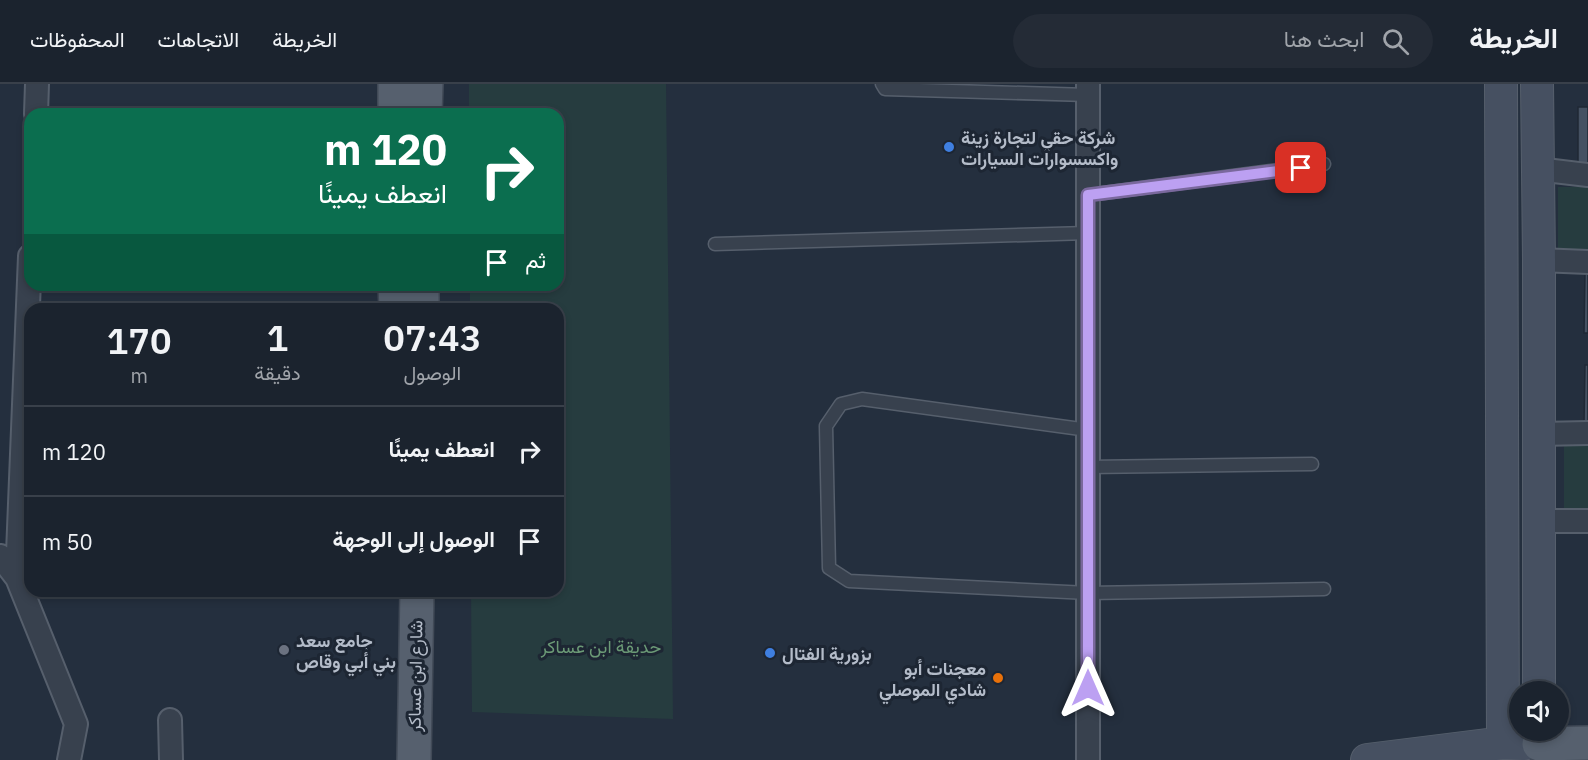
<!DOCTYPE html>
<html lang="ar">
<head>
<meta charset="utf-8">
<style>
  :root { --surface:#1b232e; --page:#242b36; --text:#f1f3f6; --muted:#a0a4aa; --line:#39404a }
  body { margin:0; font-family:"IBM Plex Sans",Vazirmatn,sans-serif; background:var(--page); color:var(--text); direction:rtl; height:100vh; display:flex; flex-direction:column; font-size:22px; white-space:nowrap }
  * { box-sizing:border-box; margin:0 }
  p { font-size:20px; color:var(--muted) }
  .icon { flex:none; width:33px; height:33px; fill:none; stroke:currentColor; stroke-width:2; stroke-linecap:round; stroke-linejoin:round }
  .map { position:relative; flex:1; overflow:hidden; direction:ltr }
  .details { position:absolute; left:24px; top:219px; width:540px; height:294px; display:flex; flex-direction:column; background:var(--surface); border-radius:18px; box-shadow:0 3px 9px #0003,0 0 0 2px var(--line); direction:rtl }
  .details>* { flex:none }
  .top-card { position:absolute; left:24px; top:24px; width:540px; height:183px; border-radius:18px; box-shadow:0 3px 9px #0003,0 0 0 2px var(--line); direction:rtl; background:#0b6e4f; color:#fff; overflow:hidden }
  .fabs { position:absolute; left:1509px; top:597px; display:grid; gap:12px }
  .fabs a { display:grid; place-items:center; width:60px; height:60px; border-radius:50%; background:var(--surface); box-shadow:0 3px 9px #0003,0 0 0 2px var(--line); font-size:30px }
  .pin { position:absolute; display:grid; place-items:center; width:51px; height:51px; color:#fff; margin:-26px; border-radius:12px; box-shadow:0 3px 9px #0006 }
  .me { position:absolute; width:66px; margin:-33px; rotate:0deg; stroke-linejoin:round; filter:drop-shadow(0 0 4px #0008) }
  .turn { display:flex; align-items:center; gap:21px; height:126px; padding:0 18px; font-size:27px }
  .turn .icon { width:78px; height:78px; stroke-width:2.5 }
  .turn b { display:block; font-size:42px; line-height:51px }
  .then { display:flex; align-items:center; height:57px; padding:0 18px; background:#0003; gap:12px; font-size:22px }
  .eta { display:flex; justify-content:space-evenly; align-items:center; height:102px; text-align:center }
  .eta b { font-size:36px; font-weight:600; line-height:42px }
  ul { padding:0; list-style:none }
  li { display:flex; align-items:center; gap:18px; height:90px; padding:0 18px; border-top:2px solid var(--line) }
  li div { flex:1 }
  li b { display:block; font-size:22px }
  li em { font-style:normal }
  header { display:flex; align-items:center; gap:36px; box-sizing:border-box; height:84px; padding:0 30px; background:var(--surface); border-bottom:2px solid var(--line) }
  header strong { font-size:28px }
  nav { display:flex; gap:33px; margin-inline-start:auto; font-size:21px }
  .search { width:420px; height:54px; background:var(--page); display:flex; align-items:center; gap:15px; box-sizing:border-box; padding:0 21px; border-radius:33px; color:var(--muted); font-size:22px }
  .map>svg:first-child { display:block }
  .green { fill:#263c3f }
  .building { fill:#455162; stroke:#1f2835; stroke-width:1.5 }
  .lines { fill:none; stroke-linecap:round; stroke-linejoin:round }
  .service-casing { stroke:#565f6c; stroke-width:15 }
  .minor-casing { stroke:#565f6c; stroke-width:26 }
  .secondary-casing { stroke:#565f6c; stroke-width:34 }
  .primary-casing { stroke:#414a57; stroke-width:36 }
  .service { stroke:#38414e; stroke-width:12 }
  .minor { stroke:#38414e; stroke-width:22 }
  .secondary { stroke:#465061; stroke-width:32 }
  .primary { stroke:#56606e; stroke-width:33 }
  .route-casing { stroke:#7a689d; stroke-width:15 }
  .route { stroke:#bca0f2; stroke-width:10 }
  .shop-dot { fill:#3f7fe0; stroke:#1d2633; stroke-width:2 }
  .worship-dot { fill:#6b7280; stroke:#1d2633; stroke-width:2 }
  .food-dot { fill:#e8710a; stroke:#1d2633; stroke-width:2 }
  .labels { text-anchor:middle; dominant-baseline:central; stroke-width:6; stroke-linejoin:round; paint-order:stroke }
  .poi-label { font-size:18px; font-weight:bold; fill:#b4bcc9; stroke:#1d2633; text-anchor:start }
  .park-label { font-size:18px; fill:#6b9a76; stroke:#1d2633 }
  .street-label { font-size:18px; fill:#b4bcc9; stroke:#1d2633 }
</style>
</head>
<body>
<header>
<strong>الخريطة</strong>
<div class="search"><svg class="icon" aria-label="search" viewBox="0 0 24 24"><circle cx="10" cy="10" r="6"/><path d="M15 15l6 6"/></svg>ابحث هنا</div>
<nav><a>الخريطة</a><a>الاتجاهات</a><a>المحفوظات</a></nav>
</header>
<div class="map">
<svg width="1588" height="676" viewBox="0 0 1588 676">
  <rect width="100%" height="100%" fill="#242f3e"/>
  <path class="green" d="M469,0h197l7,635 -201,-7 -1,-121h87v-282h-88v-24h88v-171h-89z
    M1558,103h30v67h-30z
    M1564,361h24v67h-24z"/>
  <path class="building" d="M1578,23h10v59h-10z
    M1585,190h3v59h-4z
    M1585,281h3v59h-4z"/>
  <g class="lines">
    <defs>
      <path id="service" d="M882,0l3,5 203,6
        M1088,111l236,-31
        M715,160l373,-11
        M1088,346l-226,-31 -21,5 -15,22 3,142 20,13 239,12 236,-4
        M1088,383l224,-3"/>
      <path id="minor" d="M36,30l1,-30
        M1537,85l51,6
        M1539,176l49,2
        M1539,350l49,-1
        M1539,437h49
        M0,472l17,22 13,-322
        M30,495l-13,-1 59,146 -7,36
        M170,636l1,40
        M1088,676v-676"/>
      <path id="secondary" d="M1501,0l2,659
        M1537,0l2,176v432
        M1367,676l136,-17 21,1"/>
      <path id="primary" d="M395,0v30
        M425,30l1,-30
        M395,201l1,24
        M422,225v-24
        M1539,660l49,-1
        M414,676l3,-169"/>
    </defs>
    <use href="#service" class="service-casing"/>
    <use href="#minor" class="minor-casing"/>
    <use href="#secondary" class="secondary-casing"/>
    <use href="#primary" class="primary-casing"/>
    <use href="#service" class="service"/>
    <use href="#minor" class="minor"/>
    <use href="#secondary" class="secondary"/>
    <use href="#primary" class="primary"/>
  </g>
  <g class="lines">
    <defs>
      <path id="route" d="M1088,604v-493l213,-27"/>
    </defs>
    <use href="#route" class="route-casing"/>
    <use href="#route" class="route"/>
  </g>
  <g class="shop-dot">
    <circle cx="949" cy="63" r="6"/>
    <circle cx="770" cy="569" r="6"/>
  </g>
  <circle class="worship-dot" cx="284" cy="566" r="6"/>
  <circle class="food-dot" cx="998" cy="594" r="6"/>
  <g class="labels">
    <g class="poi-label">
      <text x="961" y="53">شركة حقي لتجارة زينة<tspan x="961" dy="21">واكسسوارات السيارات</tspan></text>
      <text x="296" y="556">جامع سعد<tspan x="296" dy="21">بني أبي وقاص</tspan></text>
      <text x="782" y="569">بزورية الفتال</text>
      <text x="986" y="584" text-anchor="end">معجنات أبو<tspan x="986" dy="21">شادي الموصلي</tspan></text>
    </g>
    <g class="park-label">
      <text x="601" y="562">حديقة ابن عساكر</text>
    </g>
    <g class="street-label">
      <text transform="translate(415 592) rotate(-89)">شارع ابن عساكر</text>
    </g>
  </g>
</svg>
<div class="fabs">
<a><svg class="icon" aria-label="sound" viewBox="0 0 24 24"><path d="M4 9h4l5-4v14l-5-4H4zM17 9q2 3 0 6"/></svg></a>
</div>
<div class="pin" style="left:1301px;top:84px;background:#d93025"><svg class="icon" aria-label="arrive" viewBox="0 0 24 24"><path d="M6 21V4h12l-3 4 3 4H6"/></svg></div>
<svg class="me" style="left:1088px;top:604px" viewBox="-20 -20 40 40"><path d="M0-17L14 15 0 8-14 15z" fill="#bca0f2" stroke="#fff" stroke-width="4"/></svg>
<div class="top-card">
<div class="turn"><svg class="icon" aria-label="right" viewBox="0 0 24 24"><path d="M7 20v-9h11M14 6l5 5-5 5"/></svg><div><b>120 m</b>انعطف يمينًا</div></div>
<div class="then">ثم<svg class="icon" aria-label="arrive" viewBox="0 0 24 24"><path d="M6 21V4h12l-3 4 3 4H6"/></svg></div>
</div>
<section class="details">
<div class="eta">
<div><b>07:43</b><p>الوصول</p></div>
<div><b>1</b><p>دقيقة</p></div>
<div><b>170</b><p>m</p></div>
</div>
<ul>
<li><svg class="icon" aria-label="right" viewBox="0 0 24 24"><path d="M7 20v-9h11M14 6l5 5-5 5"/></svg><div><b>انعطف يمينًا</b></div><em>120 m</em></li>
<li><svg class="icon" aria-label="arrive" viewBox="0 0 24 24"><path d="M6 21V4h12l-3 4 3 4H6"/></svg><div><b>الوصول إلى الوجهة</b></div><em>50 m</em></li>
</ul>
</section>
</div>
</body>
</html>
